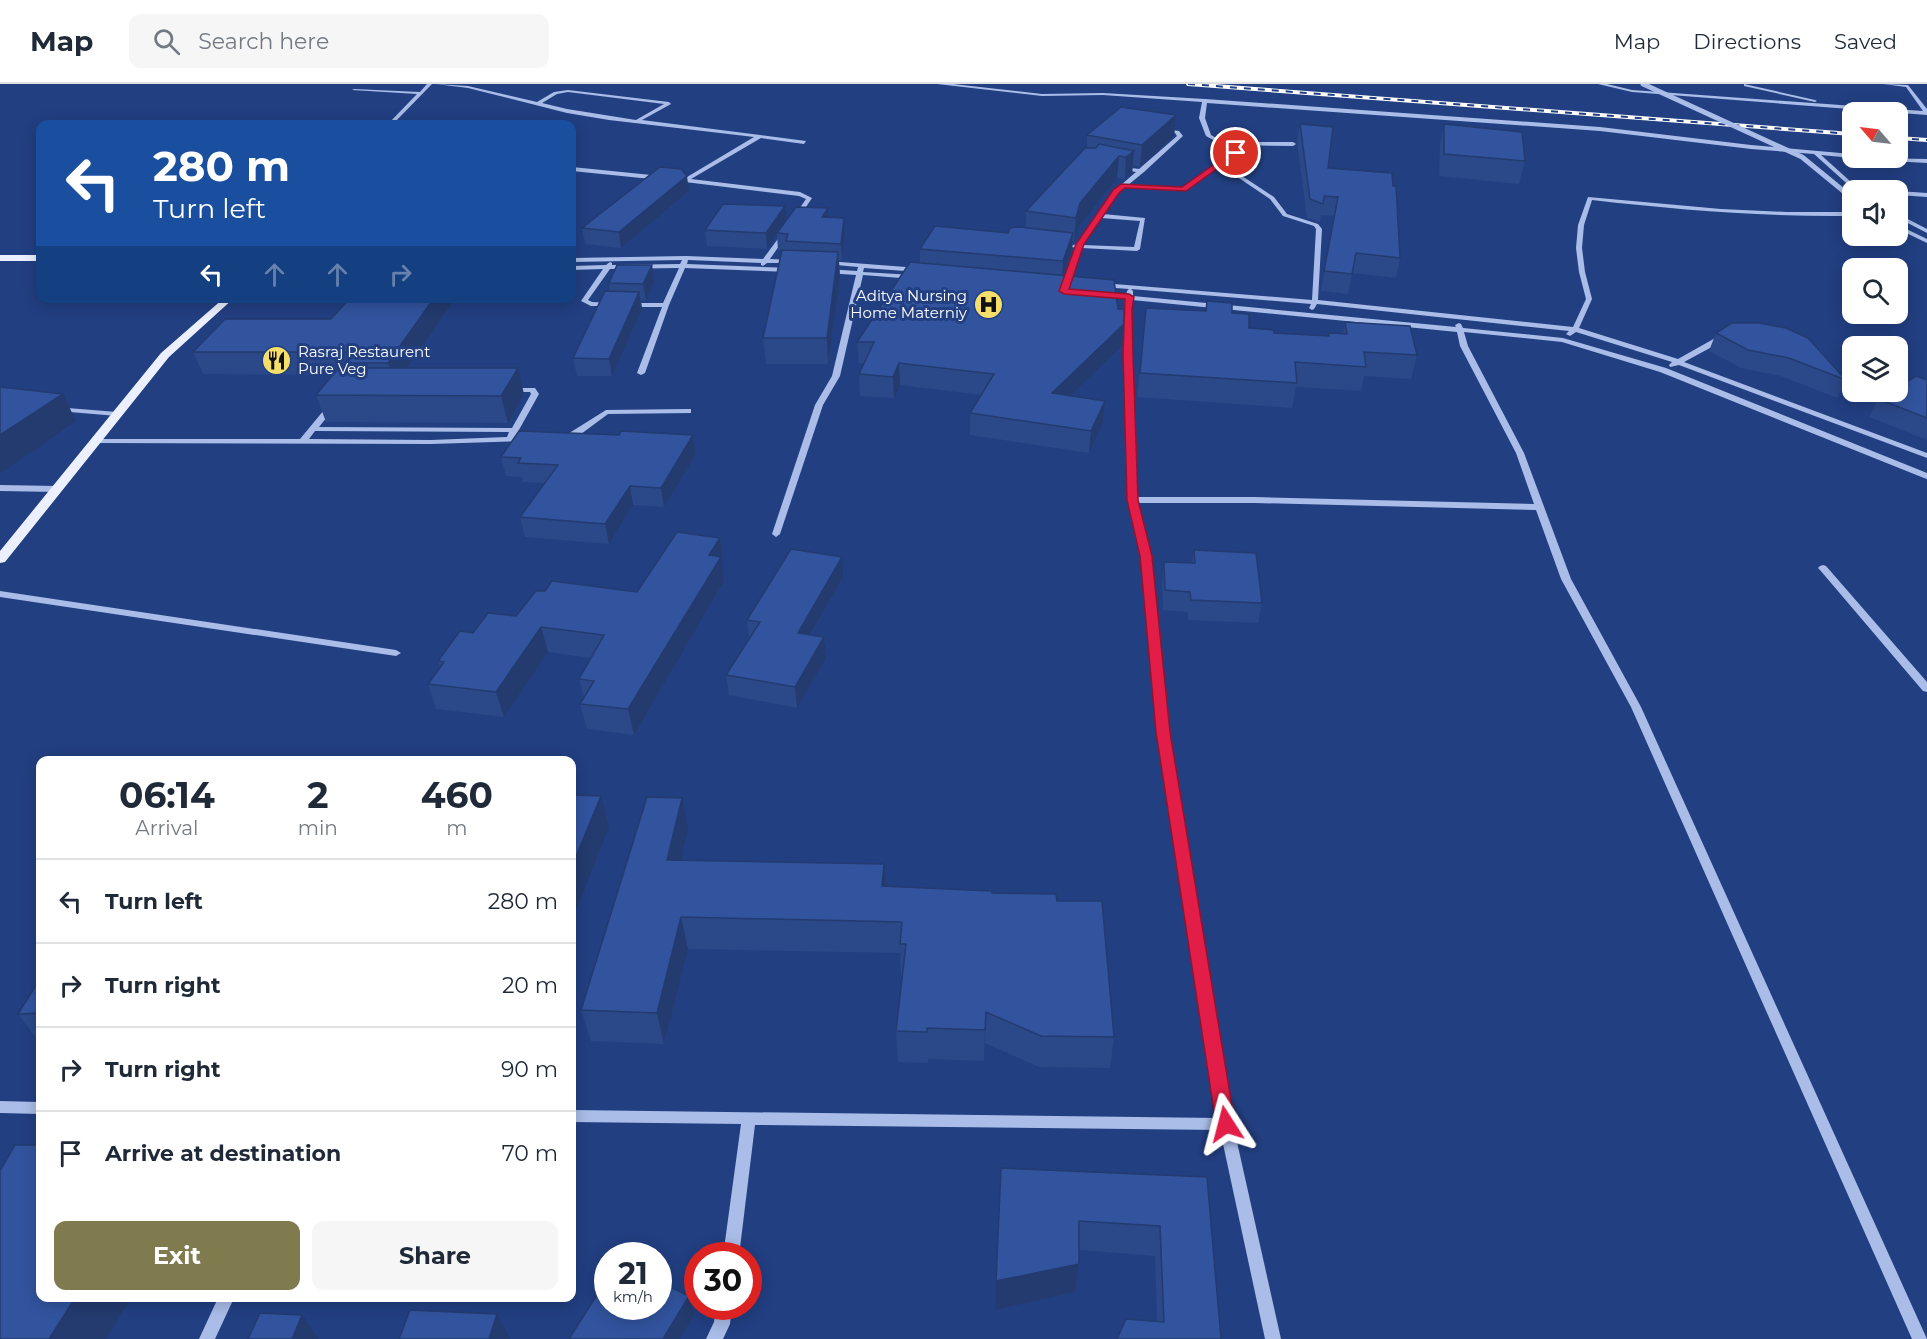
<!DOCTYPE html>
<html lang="en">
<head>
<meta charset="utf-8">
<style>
  :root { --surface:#fff; --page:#f6f6f7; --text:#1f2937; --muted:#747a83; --line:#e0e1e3; --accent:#7f7b4e }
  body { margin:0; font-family:Montserrat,sans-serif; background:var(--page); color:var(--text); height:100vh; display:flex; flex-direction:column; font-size:22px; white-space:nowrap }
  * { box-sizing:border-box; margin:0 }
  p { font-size:20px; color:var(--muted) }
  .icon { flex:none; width:33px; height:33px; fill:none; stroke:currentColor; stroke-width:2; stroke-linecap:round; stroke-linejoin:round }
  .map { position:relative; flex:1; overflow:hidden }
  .drawer { position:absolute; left:36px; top:672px; width:540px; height:546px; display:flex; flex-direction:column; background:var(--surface); border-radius:12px; box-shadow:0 3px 15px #0003 }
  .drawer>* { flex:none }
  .banner { position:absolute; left:36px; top:36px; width:540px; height:183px; border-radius:12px; box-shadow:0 3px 15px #0003; background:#1a4fa0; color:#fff; overflow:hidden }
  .needle { width:39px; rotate:298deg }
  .buttons { position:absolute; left:1842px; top:18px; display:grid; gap:12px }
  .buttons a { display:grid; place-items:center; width:66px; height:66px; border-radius:12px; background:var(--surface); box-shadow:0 3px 15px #0003; font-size:30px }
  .speed { position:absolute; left:594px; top:1158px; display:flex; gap:12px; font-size:30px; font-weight:700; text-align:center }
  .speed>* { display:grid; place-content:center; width:78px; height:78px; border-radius:50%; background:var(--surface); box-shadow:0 3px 15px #0003; line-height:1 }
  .speed small { font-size:15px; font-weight:400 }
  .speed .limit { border:9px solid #d22; background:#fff; color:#111 }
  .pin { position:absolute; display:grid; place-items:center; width:51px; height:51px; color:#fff; margin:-26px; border:3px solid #fff; border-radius:50%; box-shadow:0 2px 6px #0007 }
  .me { position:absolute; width:66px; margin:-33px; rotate:351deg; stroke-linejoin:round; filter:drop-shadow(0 0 4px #0008) }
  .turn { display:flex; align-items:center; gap:21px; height:126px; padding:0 18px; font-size:27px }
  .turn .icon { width:78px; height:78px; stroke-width:2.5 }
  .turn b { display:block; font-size:42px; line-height:51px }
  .lanes { display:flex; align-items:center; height:57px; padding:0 18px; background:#0003; justify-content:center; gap:30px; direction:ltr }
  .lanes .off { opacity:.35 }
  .eta { display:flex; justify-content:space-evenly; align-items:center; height:102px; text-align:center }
  .eta b { font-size:36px; font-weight:700; line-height:42px }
  .button { display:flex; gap:12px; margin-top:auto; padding:12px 18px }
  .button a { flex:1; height:69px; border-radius:12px; background:var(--accent); color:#fff; font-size:24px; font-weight:700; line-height:69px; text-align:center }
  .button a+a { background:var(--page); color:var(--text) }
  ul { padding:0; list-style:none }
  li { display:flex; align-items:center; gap:18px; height:84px; padding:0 18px; border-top:2px solid var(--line) }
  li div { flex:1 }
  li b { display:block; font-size:22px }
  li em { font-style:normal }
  header { display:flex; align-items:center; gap:36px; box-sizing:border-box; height:84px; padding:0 30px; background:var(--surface); border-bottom:2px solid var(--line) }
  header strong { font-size:28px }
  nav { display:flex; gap:33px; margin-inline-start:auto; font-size:21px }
  .search { width:420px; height:54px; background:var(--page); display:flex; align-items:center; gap:15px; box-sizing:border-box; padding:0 21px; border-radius:12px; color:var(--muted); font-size:22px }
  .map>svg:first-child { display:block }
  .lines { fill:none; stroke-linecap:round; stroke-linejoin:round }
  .minor { fill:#a9bde8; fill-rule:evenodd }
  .major { fill:#ecf0fe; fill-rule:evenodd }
  .rail-casing { stroke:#fff; stroke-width:4 }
  .rail { stroke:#223f82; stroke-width:2; stroke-dasharray:7; stroke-linecap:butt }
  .minor-bridge { stroke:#a9bde8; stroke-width:5 }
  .wall { fill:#2b4889 }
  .shaded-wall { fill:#233b6f }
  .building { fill:#32549f; stroke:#233b6f; stroke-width:1.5 }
  .route { fill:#e11d48; stroke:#92132f; stroke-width:1.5 }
  .labels { text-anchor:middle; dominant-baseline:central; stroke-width:6; stroke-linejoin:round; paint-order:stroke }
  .far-poi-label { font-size:15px; fill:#fff; stroke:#223f82; text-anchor:end }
</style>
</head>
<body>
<header>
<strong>Map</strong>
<div class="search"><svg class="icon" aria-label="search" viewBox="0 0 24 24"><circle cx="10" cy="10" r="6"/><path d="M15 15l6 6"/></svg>Search here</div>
<nav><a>Map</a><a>Directions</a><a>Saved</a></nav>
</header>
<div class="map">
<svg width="1927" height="1255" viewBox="0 0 1927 1255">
  <rect width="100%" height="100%" fill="#223f82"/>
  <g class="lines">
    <path class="minor" d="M427,0h5l-39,40h-5l29,-30 -65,-4 2,-1 66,3z
      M436,0l32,2 69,16 17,-10 14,-2 101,12 2,2 -29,16 164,21 -2,3 -43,-6 -70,41 109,13 12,6 -14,21 -2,1 -3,-2 13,-19 -7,-3 -114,-14 -3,-2 72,-43 -145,-17 -42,-7 -99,-25zM568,8l96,12 -28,16 -69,-11 -25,-6 15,-9z
      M937,0h16l89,10 61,-1 102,6 395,28 151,18 101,9v4l-31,-3 39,35h-6l-40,-36 -63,-5 -151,-18 -393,-28 -2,15 6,17 13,7h69l3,2 -3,2 -63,-1 8,4 1,4 -15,11 50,33 13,17 31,10 4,5 -4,71 255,27 13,-28 -7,-27 -3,-24 2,-23 10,-28 133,12 66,3h65v4c-87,1 -173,-6 -260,-16l-8,25 -2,23 3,24 7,27 -13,29 99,31 39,-22h6v4l-39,21 243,91v5l-248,-93 -9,2 -1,-2 3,-3 -96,-30 -6,4 -4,-2 3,-3 -252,-27 -3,5 -2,1 -3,-2 2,-4 -180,-15 2,2v5l323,31 -1,-2 4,-2 2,1 2,4 100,10 103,30 261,105v6l-3,-1 -264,-106 -98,-30 -98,-10 4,14 56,107 47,126 70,128 286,632h-15l-281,-632 -70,-128 -25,-69 -281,-7h-117l13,53 17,175 65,393 48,215h-16l-45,-209 -465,-5 -16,131h-16l18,-132 -169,-2v-12l646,8 -60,-387 -17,-175 -12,-56 -5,-191 1,-10 -23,-2 -3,-2 3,-2 24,2 1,-4 2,-2 -27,-2 -3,-2 3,-2 210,17 4,-71 -2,-3 -31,-10 -13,-17 -49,-33 -37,25 -60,-3 -6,5 -15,21 42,4 -5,31 -3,2 -55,-3 -15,40 -5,1 -1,-1 14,-40 -5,-2 7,-2 37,-53 22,-19 -20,-4v-2l23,3 38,-33 -2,-3 -15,-3v-2l19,3 4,5 -39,36 -16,13 55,2 50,-35v-1l-27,-15 -7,-18 3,-16 -99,-7 -61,1zM1101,134l39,3 -6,26 -51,-2zM1132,216l325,32 3,14 56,107 18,51 -279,-7h-118l-7,-188z
      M1598,0h9l25,6 291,21 -17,-24 -23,-3 25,1 19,24v6l-295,-23z
      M1744,0l71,16 2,1 -2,1 -71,-16z
      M1869,74l58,1v4l-55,-3z
      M572,83l89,9 3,2 -3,2 -89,-9z
      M1898,107l29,2v4l-29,-2z
      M1898,130l29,15v4l-29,-15z
      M1898,141l29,14v4l-29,-14z
      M783,148l5,1 -18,26 23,1 3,2 -1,1h-28l-4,3 -2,-1v-2l-73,-3 -1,4 104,4 3,2 -3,2 -106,-4 -16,37 -24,68 -4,2 -4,-2 25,-66h-32l-3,-2 3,-2h33l16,-35 -69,1 -22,31 4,2 21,1v2l-2,1h-20l-10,-5 22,-32 -31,1v-4l34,-1 4,-3 2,1v2l68,-1 2,-4 -110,2v-4l114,-2 77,3z
      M827,177l92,7 3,2 -3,2 -55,-4 -1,4 50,3 3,2 -3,2 -50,-4 -23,101 -17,29 -43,129 -4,3 -4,-3 43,-129 17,-29 24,-101 -29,-2 -3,-2 3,-2 30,2 1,-4 -33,-3v-2z
      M506,304h29l4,6 -24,43h13v4l-97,3 -335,-1 -4,-2 4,-2h204l29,-35h3l4,2 -17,21 193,1 19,-34 -1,-2h-21l-4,-2zM315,347l194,1 -2,5 -76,3 -122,-1z
      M55,323l62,5 4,2 -4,2 -59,-5h-3z
      M688,325h3v4l-83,1 -27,20 -14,5 -4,-2 43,-27z
      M0,401l57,1 4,3 -4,3 -57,-1z
      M1823,481l3,1 101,116v10l-4,-1 -103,-121 -2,-2 2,-2z
      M0,507l396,59 5,3 -5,3 -396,-59z
      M0,1017l40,1v12l-40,-1z
      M218,1214h16l-19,41h-16z
      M716,1222h16l-2,18 -7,15h-17l8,-17z"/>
    <path class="major" d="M0,171h40v6h-40z
      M224,214h10l-65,59 -164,205 -5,1v-12l161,-198z"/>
    <defs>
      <path id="rail" d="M1188,0l664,50
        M1898,54l29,2"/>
    </defs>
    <use href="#rail" class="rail-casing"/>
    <use href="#rail" class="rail"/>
    <path class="minor-bridge" d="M1643,0l159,73 50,41"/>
  </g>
  <path class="wall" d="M1176,31l-2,21 -34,31 -7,-2 -1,8 -7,6 -8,-1 -38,48 -5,15h-1l-1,8 -9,26 60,70 -52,51 34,5 -2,22 -14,30 -119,-18v-22l11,-18 -81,-10 -6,13 -34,-2 -1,-22 5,-11h-5l-2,-21 63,-79v-14l88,-16 18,-6v-16l61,-63v-13z
    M1300,40l28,44 72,90 -4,20 -44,-5 -4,21 -27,-3 14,-75 -14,-1 -1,7 -13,-4 -10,-77z
    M1444,40l81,37 -6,23 -80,-8 1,-31z
    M689,107l-68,57 -36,-4 -3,-16z
    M829,133l15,1 1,16 -3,26h-3l1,17 -12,87h-62l-3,-26 24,-88h-9l-1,-15 -10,14 -60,-3 -2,-16 82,-10z
    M652,181l2,17 -8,19 -5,-1 1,9 -30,67h-35l-4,-18 37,-67 -1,-8z
    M455,214l-48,70 117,26 -16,29 -182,-1 -10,-27 18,-20 -131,-1 -10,-22 138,-33z
    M1207,217l25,12 17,15 25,5 54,3v-3l15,1 2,-12 72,33 -6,24 -47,-3 -3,15 -65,-4 -4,21 -155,-11 9,-89 60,3z
    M1716,249l92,5 38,42 -9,18 -56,-22 -40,-8 -32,-17z
    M1927,296v60l-58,-23 9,-18z
    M619,351h74l3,19 -32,53 -31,-2 -24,39 -84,-7 -5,-20 25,-34 -22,-1 -1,-5 -16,-1 -5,-19z
    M720,454l3,24 -1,2 2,17 -90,154 -47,-6 -7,-25 4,-6 -5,-19 12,-21 -43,-6 -44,65 -68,-8 -8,-25 12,-16 -2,-7 35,-28 43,-17 121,-24z
    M1194,466l68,53 -4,20 -70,-3v-8l-25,-2 -1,-28 2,-20 28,1z
    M843,493l-32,58 13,2 2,21 -29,50 -68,-13 -3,-20 23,-37 -2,-18z
    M688,745l-7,31 203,4 1,22 107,7 65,8 57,136 -4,31 -71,-1 -54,-24 -1,18 -56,-2v4l-30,-1 -2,-31 7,-56h-2l-1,-22 -212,-4 -24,95 -73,-3 -10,-31z
    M40,895v64l-22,-29z
    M1001,1084l206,9 14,162 -64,-17 -2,-66 -76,-6v14l-4,28 -80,18z
    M496,1214h30v1z"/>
  <path class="shaded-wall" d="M1176,31l-2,21 -34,31 2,-22z
    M1134,67l-2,22 -7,6 1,-22z
    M1119,72l-2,22 -38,48 -5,15 2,-23 4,-15z
    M687,92l2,15 -68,57 -2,-16z
    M785,122l2,16 -10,11v2l-10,14 -1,-16z
    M828,124l1,16 -7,-7z
    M844,134l1,16 -3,26 -1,-16z
    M1073,149l-1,16 -10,29 1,-17z
    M838,168l2,25 -12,87 -1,-26z
    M652,181l2,17 -8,19 -3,-17z
    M639,208l3,17 -30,67 -3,-17z
    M434,214h21l-60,88 -7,-23z
    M1124,240l-1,21 -72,70 1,-22z
    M899,279l1,22 -6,13 -1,-21z
    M518,284l6,26 -16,29 -7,-27z
    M63,310l13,27 -75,52 -1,-2v-36z
    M1105,317l-2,22 -14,30 2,-22z
    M693,351l3,19 -32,53 -3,-19z
    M630,402l3,19 -24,39 -4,-20z
    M720,454l3,24 -1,2 2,17 -90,154 -6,-26 81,-154z
    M842,473l1,20 -43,76 -2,-20z
    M541,543l7,25 -44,65 -8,-25z
    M824,553l2,21 -29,50 -2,-21z
    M601,712l8,31 -37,93v-54z
    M682,714l6,31 -14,62 -7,-31z
    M884,780l2,31 -4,-9z
    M681,833l7,32 -24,95 -7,-31z
    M986,928l-1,31 -1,18 1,-31z
    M1079,1180l-4,28 -80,18 1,-29z
    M689,1212l5,19 -14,24h-17z
    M75,1214h56l-25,41h-57z
    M497,1230l13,25h-21z
    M302,1231l17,24h-27z"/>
  <path class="building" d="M1121,23l55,8 -34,30 -55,-10z
    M1300,40l33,3 -5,41 64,5 1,13h3l4,72 -44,-5 -4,21 -28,-3 14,-74 -14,-1 -1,8 -13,-5z
    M1444,40l78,8 3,29 -81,-7z
    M1099,60l35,7 -8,6 -7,-1 -39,47 -4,15 -50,-7 59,-63h11z
    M660,83l21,2 6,7 -68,56 -37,-4z
    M723,120l62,2 -19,27 -61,-3z
    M796,123l32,1 -6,9 22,1 -3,26 -55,-3 2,-7 -11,-1z
    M935,142l73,7 2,-5 9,-1 54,6 -10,28 -143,-12z
    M782,166l56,2 -11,86h-64z
    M910,178l204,18 4,29h6v15l-72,69 53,8 -14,30 -121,-18 24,-39 -95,-11 -6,14 -34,-3 15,-32h-17z
    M617,181h35l-9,19 -34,-1z
    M605,207l34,1 -30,67 -36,-1z
    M350,214h84l-46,65h-43l9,-11h-161l32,-33h106z
    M1207,217l25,2v10l17,1v14l25,2v3l55,3 -1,-3 19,1 -2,-12 65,4 7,29 -53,-3 2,15 -71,-5 2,21 -157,-10 6,-65 60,3z
    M1732,239h27l27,5 22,10 38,42 -57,-22 -41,-8 -32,-17z
    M345,284h173l-17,28 -185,-1 21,-25z
    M1916,292l11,4v38l-49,-19 12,-7h8v-5z
    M0,303l63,7 -63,41z
    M519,347l100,4 2,-4 72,4 -32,53 -31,-2 -25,38 -85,-7 38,-52 -40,-2 3,-5 -20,-1z
    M677,448l43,6 -11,17 12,2 -93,152 -48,-5 14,-23 -15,-2 25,-44 -63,-8 -45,65 -68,-8 16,-22 -6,-1 22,-30 13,2 15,-20 28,3 20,-25h9l7,-10 85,11z
    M791,465l51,8 -44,76 26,4 -29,50 -69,-12 34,-53 -13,-2z
    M1194,466l62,3 6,50 -71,-3 -1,-8 -25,-2 -1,-28 31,1z
    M572,711l29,1 -29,70z
    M647,713l35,1 -15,62 217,4 -2,22 110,5v2l64,1 1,7h45l12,136 -73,-1 -55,-24 -1,18 -58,-2v4l-31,-1 10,-87h-6l2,-22 -221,-5 -24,96 -76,-3z
    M40,895v34l-22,1z
    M15,1061h25v153h35l-26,41h-49v-168z
    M1001,1084l206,9 14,162h-104l9,-20 38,3 -4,-96 -81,-5v43l-83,17z
    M607,1195l1,27h50v-21l2,-3 29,14 -26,43h-94z
    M410,1226l87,4 -8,25h-90z
    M260,1229l42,2 -10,24h-44z"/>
  <path class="route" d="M1233,67l6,2 -53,38 -61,-3 -6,5 -35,51 -15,45 60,5 5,3 -2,12 1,45 5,146 14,56 18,176 65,392 -3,6 -6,2 -7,-2 -3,-6 -60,-392 -16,-176 -13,-56 -4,-146 2,-55 -61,-5 -5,-3 17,-47 37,-54 8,-6 61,3z"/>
  <defs>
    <symbol id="hospital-disc" viewBox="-11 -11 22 22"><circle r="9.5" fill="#f4df6b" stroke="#223f82"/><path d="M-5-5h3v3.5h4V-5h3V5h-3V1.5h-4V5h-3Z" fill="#111"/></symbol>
    <symbol id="restaurant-disc" viewBox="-11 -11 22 22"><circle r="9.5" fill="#f4df6b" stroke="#223f82"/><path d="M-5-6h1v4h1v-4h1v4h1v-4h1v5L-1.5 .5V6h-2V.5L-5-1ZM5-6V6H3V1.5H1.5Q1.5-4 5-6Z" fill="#111"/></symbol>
  </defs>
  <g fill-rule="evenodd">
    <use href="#hospital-disc" x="972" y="204" width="33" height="33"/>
    <use href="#restaurant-disc" x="260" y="260" width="33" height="33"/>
  </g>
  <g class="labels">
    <g class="far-poi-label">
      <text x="967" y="211">Aditya Nursing<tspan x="967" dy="17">Home Materniy</tspan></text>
      <text x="298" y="267" text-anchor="start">Rasraj Restaurent<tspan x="298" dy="17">Pure Veg</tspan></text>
    </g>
  </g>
</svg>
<div class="buttons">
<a><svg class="needle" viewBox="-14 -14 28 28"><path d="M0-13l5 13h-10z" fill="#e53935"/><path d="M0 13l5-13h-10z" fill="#747a83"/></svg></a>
<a><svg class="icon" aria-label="sound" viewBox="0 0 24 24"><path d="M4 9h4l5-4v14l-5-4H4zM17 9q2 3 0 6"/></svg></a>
<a><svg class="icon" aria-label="search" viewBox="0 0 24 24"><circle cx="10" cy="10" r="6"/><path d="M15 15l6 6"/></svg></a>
<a><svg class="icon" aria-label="layers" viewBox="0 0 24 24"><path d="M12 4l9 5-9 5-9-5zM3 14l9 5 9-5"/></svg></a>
</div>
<div class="speed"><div>21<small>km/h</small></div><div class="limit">30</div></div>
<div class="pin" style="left:1236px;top:69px;background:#d93025"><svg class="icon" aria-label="arrive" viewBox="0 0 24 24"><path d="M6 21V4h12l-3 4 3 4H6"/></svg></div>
<svg class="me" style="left:1226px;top:1040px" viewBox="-20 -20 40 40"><path d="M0-17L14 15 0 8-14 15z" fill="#e11d48" stroke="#fff" stroke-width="4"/></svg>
<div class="banner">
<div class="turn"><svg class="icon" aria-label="left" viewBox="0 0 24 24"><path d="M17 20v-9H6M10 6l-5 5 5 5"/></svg><div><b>280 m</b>Turn left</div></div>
<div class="lanes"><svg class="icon" aria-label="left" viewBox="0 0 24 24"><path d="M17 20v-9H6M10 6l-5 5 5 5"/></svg><svg class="icon off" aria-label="ahead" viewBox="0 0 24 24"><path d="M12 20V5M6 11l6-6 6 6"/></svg><svg class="icon off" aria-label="ahead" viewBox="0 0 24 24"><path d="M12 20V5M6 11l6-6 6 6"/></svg><svg class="icon off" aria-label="right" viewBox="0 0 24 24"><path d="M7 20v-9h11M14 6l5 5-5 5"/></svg></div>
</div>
<section class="drawer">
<div class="eta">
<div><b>06:14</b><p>Arrival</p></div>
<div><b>2</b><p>min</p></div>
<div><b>460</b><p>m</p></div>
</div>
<ul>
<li><svg class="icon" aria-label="left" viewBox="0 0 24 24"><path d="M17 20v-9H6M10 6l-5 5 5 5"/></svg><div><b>Turn left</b></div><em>280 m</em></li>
<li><svg class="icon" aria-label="right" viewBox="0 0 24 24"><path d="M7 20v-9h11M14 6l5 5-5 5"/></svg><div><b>Turn right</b></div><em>20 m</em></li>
<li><svg class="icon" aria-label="right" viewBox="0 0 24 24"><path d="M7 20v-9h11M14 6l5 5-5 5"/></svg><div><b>Turn right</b></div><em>90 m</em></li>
<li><svg class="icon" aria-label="arrive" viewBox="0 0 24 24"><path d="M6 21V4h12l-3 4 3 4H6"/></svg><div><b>Arrive at destination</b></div><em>70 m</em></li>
</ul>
<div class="button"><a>Exit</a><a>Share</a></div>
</section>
</div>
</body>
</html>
